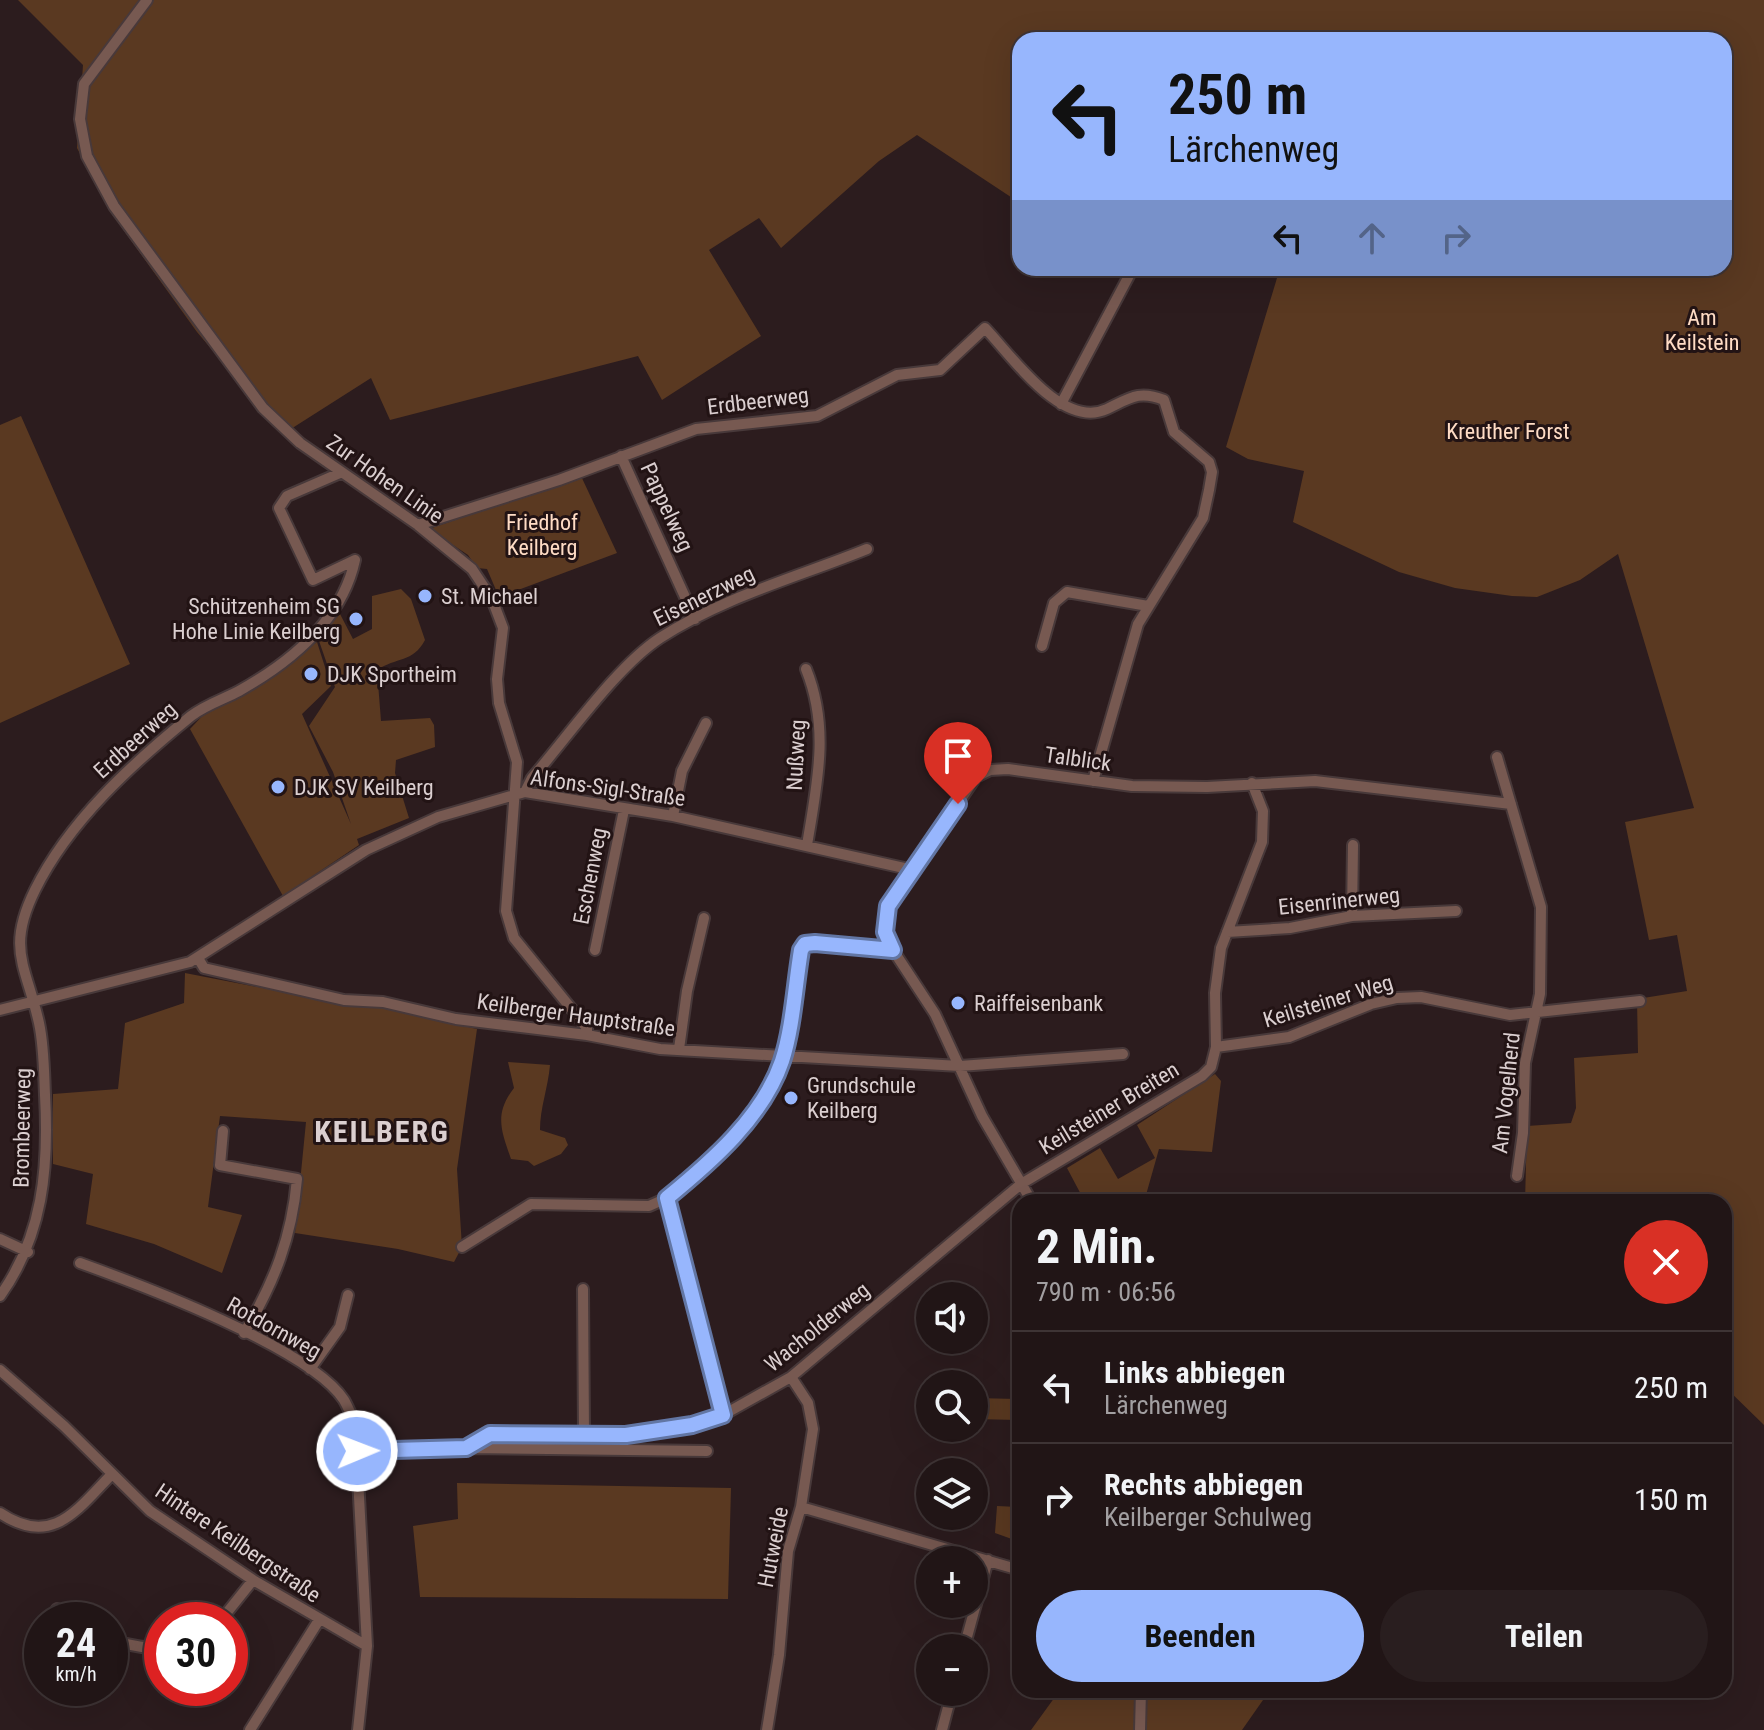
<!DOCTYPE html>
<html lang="de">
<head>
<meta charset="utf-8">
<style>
  :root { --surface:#211516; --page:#291e1f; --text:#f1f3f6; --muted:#a29fa1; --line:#3e3435; --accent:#97b6fd }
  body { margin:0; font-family:"Roboto Condensed",sans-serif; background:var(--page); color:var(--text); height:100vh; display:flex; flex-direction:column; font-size:30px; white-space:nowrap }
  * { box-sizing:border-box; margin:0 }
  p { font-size:26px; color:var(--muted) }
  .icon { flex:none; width:44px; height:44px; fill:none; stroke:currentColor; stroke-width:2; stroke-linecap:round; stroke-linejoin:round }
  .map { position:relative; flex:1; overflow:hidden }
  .panel { position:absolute; left:1012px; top:1194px; width:720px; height:504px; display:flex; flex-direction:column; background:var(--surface); border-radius:24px; box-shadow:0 8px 32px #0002,0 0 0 2px var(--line) }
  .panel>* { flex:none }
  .banner { position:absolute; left:1012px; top:32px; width:720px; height:244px; border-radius:24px; box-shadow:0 8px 32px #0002,0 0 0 2px var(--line); background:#97b6fd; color:#111; overflow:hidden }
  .tools { position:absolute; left:916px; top:1282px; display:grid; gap:16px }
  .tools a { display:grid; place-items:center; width:72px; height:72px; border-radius:50%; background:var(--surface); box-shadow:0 8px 32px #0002,0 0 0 2px var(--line); font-size:40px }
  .speed { position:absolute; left:24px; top:1602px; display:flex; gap:16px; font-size:40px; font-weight:700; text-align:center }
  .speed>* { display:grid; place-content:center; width:104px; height:104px; border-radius:50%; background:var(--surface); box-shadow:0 8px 32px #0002,0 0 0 2px var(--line); line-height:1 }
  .speed small { font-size:20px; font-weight:400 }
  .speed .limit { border:12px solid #d22; background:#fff; color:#111 }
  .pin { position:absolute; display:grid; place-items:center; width:68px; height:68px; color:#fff; margin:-82px -34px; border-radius:50% 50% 50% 0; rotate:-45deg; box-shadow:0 0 8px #0007 }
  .pin .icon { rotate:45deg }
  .me { position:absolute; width:88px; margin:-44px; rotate:89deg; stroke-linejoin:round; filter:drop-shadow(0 0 6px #0008) }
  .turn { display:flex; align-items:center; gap:28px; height:168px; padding:0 24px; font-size:36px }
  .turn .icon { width:104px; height:104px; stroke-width:2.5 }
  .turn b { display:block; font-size:56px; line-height:68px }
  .lanes { display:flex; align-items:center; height:76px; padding:0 24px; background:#0003; justify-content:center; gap:40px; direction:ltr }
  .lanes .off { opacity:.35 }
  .round { display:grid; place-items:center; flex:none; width:84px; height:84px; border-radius:42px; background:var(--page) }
  .summary { display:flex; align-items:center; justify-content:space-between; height:136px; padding:0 24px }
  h1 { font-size:48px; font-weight:700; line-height:60px }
  .action { display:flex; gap:16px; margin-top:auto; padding:16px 24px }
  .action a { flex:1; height:92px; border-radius:48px; background:var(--accent); color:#111; font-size:32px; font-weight:700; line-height:92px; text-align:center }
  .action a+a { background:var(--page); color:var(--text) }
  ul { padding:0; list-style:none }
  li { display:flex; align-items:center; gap:24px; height:112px; padding:0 24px; border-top:2px solid var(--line) }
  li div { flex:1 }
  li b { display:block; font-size:30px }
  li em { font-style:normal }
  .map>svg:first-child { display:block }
  .green { fill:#5a3921 }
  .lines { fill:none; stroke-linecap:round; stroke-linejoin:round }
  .street-casing { stroke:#48393a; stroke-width:14 }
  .street { stroke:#775951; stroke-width:10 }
  .route-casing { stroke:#6276a4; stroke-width:20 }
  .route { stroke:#97b6fd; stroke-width:14 }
  .poi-dot { fill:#97b6fd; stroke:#221314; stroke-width:3 }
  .labels { text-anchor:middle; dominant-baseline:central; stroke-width:6; stroke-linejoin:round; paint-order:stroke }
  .park-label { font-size:22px; fill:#ffdcc5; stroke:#221314 }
  .street-label { font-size:22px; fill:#dbcfd0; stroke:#221314 }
  .poi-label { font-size:22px; fill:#dbcfd0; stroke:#221314; text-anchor:start }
  .district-label { font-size:30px; font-weight:bold; letter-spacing:2px; fill:#dbcfd0; stroke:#221314 }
</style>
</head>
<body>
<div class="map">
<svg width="1764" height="1730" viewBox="0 0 1764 1730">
  <rect width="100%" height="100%" fill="#2c1c1e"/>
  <path class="green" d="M18,0h1746v1425l-40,-39v-184h-199l2,-76 44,-3 5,-15 -2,-50 64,-5 -1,-54 50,-8 -10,-56 -28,5 -24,-118 69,-14 -76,-254 -38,26 -43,17 -25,-1 -57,-8 -56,-16 -106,-50 11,-51 -56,-12 -22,-12 54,-179h444v-228h-704v163l-103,-68 -38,26 -98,87 -22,-30 -50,32 52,86 -99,64 -24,-44 -248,64 -19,-42 -88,56 -86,-102 -88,-122 -32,-62 6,-83z
    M21,416l109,248 -130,59v-298z
    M581,476l36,77 -118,44 -12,-28 -10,-1 -9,-13 -39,-26z
    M401,589l10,10 14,41c-12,23 -29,17 -48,30l4,51 49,-3 4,7 1,22 -39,13 -1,13 14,45 -52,21 2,6 -76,51 -93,-167 15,-16 64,-37 48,-34 14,44 -29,28 49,110 -18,-52 -24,-46 26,-39 -17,-49 22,-24 13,25 19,-10v-33z
    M185,973l161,31 40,4 91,21 -20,140 5,78 -8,15 -56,-13 -103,-16 11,-111 -86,-6 -12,91 34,8 -20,58 -68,-29 -68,-20 7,-50 -40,-10v-70l65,-5 7,-66 59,-20z
    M508,1062l42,3c-2,23 -10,43 -10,65l25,8 3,7 -7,9 -27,12 -6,-5 -17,-2c-10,-29 -17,-45 3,-71z
    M1215,1074l6,7 -9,71 -53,-3 -15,53h-59l-18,-34 33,-20 18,31 37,-21 -18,-33z
    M974,1398l46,1v21l-46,-1z
    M457,1483l274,5 -3,111 -308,-2 -7,-71 45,-7z
    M997,1506l23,1v35l-25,-9z
    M1060,1690h210l-28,40h-211z"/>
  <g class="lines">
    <defs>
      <path id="street" d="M147,0l-63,84 -4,35 7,37 27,50 149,202 37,35 118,82 54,44 20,30 11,29 -6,51 2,24 18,59 -11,149 8,27 73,90v7
        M1061,404l71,-134
        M621,456l74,163
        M340,473l-53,23 -8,12 34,72 42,-20
        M418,525l141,-45 137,-51 121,-13 80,-41 43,-5 45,-42c27,28 77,102 122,81 23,-11 32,-19 57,-9l10,32 35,30 3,10 -3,18 -6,28 -65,106 -45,157
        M1042,646l12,-43 13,-11 81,14
        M806,669c24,59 11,115 1,176
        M1497,757l44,150 -1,87 -15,69 -2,70 -6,43
        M525,792l7,-14c36,-41 84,-111 128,-140 63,-41 138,-61 207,-89
        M673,816l9,-45 24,-48
        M1352,916l1,-71
        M1227,932l63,-4 62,-12 104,-5
        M595,950l29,-140
        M198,958l6,10 140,32 39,2 73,17 131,16 73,14 300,17 163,-12
        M0,1010l190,-48 176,-112 72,-33 87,-25 148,24 240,54
        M1216,1047l73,-10 82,-33 26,-6 24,-1 89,18 130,-14
        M679,1049l8,-58 17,-73
        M223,1131l-3,34 77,14c-5,58 -23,104 -53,154
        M667,1198l56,217
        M1032,1202l-50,-86 -47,-102 -42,-64 -8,-18 3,-26 88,-129 14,-7 18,-1 124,17 75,1 108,-6 196,23
        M0,1239l28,13
        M462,1247l69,-43 118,2 18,-8 35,-28 28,-28 44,-60 9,-24 18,-108 4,-6 88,6
        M80,1263c61,22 230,85 264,137 4,7 7,15 11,22l12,224 -9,84
        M583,1289l1,146
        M0,1296c43,-60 49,-128 45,-201 -1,-24 -1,-49 -6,-72 -13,-58 -33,-74 -4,-133 34,-69 97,-126 156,-174 14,-11 33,-17 48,-25 52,-29 103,-71 116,-131
        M310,1369l30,-42 8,-32
        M0,1370l64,56 86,85 103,69 114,66
        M466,1448l241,3
        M357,1451l109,-3 24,-14 136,1 41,-5 56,-15 68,-38 230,-193 181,-108 9,-9 5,-20 -1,-54 6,-45 41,-106 1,-31 -11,-28
        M801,1507l219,63
        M0,1513c52,35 77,-3 112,-39
        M57,1609l18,11
        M221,1620l32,-40
        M110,1641l32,6 20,-2
        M964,1648l24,-88
        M250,1730l69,-110
        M767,1730l12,-75 9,-104 13,-44 12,-78 -5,-26 -17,-26
        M942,1730l10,-38
        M1140,1730l1,-40"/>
    </defs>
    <use href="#street" class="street-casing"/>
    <use href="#street" class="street"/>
  </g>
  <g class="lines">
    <defs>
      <path id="route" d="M357,1451l109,-3 24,-14 136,1 66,-10 31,-10 -56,-217c44,-36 96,-81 115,-137 11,-34 13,-75 19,-111l4,-6 10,-1 78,7 -8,-18 3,-26 70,-102"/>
    </defs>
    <use href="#route" class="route-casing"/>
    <use href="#route" class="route"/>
  </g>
  <g class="poi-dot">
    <circle cx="425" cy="596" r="8"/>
    <circle cx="356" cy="619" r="8"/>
    <circle cx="311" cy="674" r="8"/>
    <circle cx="278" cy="787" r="8"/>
    <circle cx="958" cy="1003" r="8"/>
    <circle cx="791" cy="1098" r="8"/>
  </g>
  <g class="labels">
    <g class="park-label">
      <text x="1702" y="317">Am<tspan x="1702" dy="25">Keilstein</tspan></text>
      <text x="1508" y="431">Kreuther Forst</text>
      <text x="542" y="522">Friedhof<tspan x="542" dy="25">Keilberg</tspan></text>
    </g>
    <g class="street-label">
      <text transform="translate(758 401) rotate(-7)">Erdbeerweg</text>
      <text transform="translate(385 479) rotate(35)">Zur Hohen Linie</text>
      <text transform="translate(667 507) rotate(65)">Pappelweg</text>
      <text transform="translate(704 596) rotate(-26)">Eisenerzweg</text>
      <text transform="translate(135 740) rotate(-42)">Erdbeerweg</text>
      <text transform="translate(796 755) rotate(-87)">Nußweg</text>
      <text transform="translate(1078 759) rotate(8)">Talblick</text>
      <text transform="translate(608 788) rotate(8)">Alfons-Sigl-Straße</text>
      <text transform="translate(590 876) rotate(-79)">Eschenweg</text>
      <text transform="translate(1339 901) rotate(-6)">Eisenrinerweg</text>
      <text transform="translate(1328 1001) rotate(-17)">Keilsteiner Weg</text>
      <text transform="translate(576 1015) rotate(8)">Keilberger Hauptstraße</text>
      <text transform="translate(1506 1093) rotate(-84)">Am Vogelherd</text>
      <text transform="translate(1109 1108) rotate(-31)">Keilsteiner Breiten</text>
      <text transform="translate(22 1128) rotate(-89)">Brombeerweg</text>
      <text transform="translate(817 1327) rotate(-39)">Wacholderweg</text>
      <text transform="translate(274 1328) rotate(29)">Rotdornweg</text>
      <text transform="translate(238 1543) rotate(34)">Hintere Keilbergstraße</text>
      <text transform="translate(773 1547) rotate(-79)">Hutweide</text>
    </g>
    <g class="poi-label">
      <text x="441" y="596">St. Michael</text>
      <text x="340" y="606" text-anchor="end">Schützenheim SG<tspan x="340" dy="25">Hohe Linie Keilberg</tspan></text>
      <text x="327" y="674">DJK Sportheim</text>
      <text x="294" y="787">DJK SV Keilberg</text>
      <text x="974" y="1003">Raiffeisenbank</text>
      <text x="807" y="1085">Grundschule<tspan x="807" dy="25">Keilberg</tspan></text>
    </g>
    <g class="district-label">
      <text x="382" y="1131">KEILBERG</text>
    </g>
  </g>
</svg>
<div class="tools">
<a><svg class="icon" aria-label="sound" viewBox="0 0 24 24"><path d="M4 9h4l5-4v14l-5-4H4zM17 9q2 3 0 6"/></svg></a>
<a><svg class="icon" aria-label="search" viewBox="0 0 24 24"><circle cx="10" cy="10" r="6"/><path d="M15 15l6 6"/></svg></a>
<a><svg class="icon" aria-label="layers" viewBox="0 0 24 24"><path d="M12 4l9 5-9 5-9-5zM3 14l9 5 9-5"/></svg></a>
<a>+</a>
<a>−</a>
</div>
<div class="speed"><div>24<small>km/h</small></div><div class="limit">30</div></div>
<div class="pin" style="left:958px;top:804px;background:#d93025"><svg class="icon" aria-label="arrive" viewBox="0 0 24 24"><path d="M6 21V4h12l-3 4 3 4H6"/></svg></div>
<svg class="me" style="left:357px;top:1451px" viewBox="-20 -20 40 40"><circle r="17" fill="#97b6fd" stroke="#fff" stroke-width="3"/><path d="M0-11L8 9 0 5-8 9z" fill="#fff"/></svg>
<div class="banner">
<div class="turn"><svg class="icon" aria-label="left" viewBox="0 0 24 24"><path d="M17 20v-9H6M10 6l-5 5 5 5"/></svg><div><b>250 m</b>Lärchenweg</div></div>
<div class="lanes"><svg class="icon" aria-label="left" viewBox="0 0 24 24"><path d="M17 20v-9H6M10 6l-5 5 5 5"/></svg><svg class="icon off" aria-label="ahead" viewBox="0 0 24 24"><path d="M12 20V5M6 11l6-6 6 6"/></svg><svg class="icon off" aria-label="right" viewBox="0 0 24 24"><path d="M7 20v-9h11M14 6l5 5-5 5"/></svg></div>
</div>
<section class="panel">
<div class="summary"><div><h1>2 Min.</h1><p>790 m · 06:56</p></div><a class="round" style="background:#d93025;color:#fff"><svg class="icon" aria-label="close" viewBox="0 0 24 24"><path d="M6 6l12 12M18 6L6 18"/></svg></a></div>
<ul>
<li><svg class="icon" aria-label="left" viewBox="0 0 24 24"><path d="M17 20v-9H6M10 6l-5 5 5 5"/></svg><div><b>Links abbiegen</b><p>Lärchenweg</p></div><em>250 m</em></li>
<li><svg class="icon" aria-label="right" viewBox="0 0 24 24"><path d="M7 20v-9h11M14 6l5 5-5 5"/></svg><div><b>Rechts abbiegen</b><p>Keilberger Schulweg</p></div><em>150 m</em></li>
</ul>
<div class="action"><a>Beenden</a><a>Teilen</a></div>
</section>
</div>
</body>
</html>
